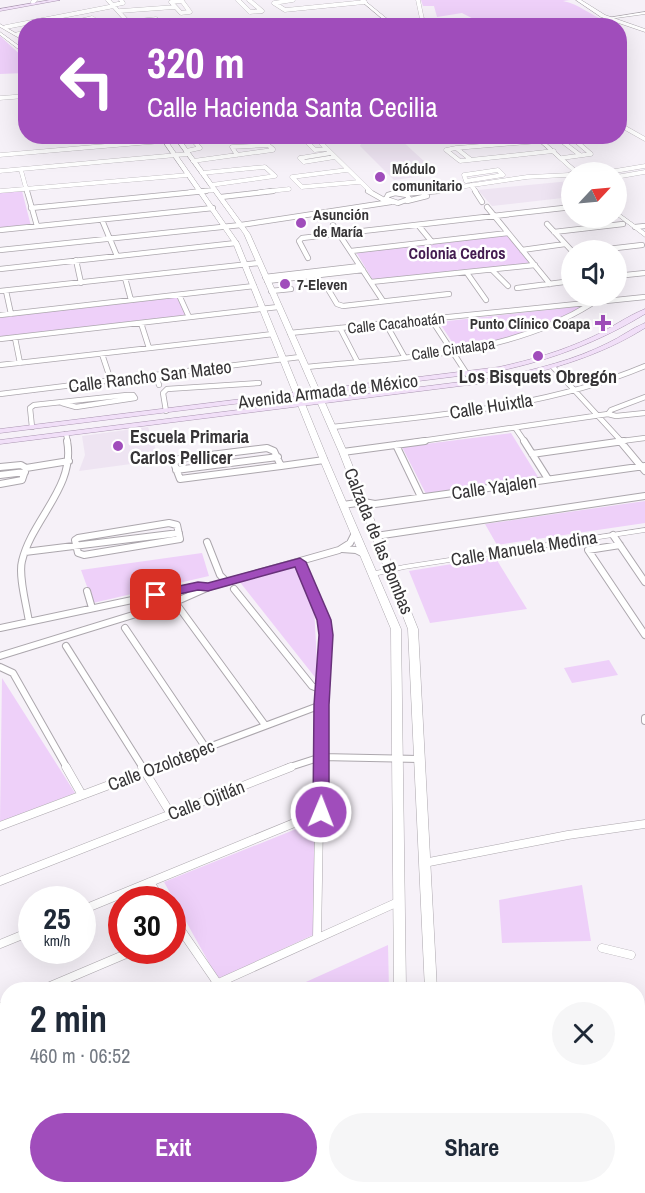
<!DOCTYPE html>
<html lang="en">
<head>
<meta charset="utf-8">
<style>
  :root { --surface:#fff; --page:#f6f6f7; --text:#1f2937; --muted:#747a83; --accent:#a04dbb }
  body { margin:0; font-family:"Archivo Narrow",sans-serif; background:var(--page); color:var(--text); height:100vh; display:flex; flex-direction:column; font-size:22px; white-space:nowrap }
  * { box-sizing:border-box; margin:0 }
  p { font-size:20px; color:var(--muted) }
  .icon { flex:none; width:33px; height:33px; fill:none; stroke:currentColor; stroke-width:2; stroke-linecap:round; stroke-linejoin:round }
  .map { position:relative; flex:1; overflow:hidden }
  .drawer { position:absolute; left:0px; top:982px; width:645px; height:212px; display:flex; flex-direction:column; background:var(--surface); border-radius:24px 24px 0 0; box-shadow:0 6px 24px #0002 }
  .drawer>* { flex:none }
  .top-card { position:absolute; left:18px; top:18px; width:609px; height:126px; border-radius:24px; box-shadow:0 6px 24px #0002; background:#a04dbb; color:#fff; overflow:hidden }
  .needle { width:39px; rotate:64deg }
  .tools { position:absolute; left:561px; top:162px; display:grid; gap:12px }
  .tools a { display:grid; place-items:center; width:66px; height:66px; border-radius:50%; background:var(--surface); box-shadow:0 6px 24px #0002; font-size:30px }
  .speed { position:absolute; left:18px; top:886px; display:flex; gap:12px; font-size:30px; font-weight:700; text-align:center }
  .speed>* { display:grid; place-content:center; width:78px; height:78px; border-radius:50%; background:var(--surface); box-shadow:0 6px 24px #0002; line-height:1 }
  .speed small { font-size:15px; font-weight:400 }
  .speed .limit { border:9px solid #d22; background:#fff; color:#111 }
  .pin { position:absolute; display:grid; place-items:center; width:51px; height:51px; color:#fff; margin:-26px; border-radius:12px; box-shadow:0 3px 9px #0006 }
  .me { position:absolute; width:66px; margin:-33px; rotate:1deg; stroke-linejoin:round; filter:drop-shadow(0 0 4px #0008) }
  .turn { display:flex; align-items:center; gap:21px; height:126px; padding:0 30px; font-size:27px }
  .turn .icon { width:78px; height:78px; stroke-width:2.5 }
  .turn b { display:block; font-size:42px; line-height:51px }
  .round { display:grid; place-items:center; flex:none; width:63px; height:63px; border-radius:32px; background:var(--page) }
  .headline { display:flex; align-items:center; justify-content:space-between; height:102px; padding:0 30px }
  h1 { font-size:36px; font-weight:700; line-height:45px }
  .primary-button { display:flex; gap:12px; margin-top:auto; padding:12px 30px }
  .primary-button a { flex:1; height:69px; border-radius:36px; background:var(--accent); color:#fff; font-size:24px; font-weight:700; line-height:69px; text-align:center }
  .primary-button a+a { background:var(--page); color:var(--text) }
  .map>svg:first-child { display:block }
  .built { fill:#eee4f2 }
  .green { fill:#eed0f9 }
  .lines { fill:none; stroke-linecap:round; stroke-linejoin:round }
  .minor-far3-casing { stroke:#aca7ad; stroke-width:4.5 }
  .minor-far2-casing { stroke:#aca7ad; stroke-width:6 }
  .minor-far1-casing { stroke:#aca7ad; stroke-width:8 }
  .minor-casing { stroke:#aca7ad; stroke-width:9 }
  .tertiary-casing { stroke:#aca7ad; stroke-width:1 }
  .secondary-casing { stroke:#aca7ad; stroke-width:1 }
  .primary-casing { stroke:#aa96b1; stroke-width:1 }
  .minor-far3 { stroke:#fff; stroke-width:4 }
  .minor-far2 { stroke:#fff; stroke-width:4.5 }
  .minor-far1 { stroke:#fff; stroke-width:6 }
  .minor { stroke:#fff; stroke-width:8 }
  .tertiary { fill:#fff; fill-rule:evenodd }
  .secondary { fill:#fff; fill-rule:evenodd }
  .primary { fill:#f1dff8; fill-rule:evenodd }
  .route { fill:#a04dbb; stroke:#68327a; stroke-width:1.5 }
  .poi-dot { fill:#a04dbb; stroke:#fff; stroke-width:2 }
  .labels { text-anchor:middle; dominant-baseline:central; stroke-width:5; stroke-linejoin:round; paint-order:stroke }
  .far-poi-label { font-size:15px; font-weight:bold; fill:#363436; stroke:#fff; text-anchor:start }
  .far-street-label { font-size:15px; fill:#363436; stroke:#fff }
  .far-neighbourhood-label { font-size:16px; font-weight:bold; fill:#441c51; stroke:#fff }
  .street-label { font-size:18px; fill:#363436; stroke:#fff }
  .poi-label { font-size:18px; font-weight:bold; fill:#363436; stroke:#fff }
</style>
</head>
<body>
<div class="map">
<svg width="645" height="1193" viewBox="0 0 645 1193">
  <rect width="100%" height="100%" fill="#f6f1f8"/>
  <path class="built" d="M398,137l15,14 25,23 -44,6 -34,-34 3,-5z
    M570,181l1,16 -79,9 -14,-16z
    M148,427l9,26 -13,2 2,7 -67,9 6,-16 -3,-19z"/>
  <path class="green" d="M421,0h149l-7,1c16,3 27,14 43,20l-7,2 11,-1 9,4h-132l-25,-13 -25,4 -3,-11h-11z
    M0,36l25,23v14l-25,1z
    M22,191l9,35 -31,3v-36z
    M507,234l27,30 -160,18 -18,-30z
    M182,297l8,20 -190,21v-22z
    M583,306l-9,8 -75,28 -43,6 -17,-26z
    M511,433l29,47 -114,14 -24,-47z
    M645,501v22l-148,22 -12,-21z
    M202,553l7,23 -116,27 -12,-33z
    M495,557l32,52 -97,14 -21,-52z
    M297,565l17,42 4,74 -79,-100z
    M609,660l9,15 -46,8 -8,-15z
    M2,678l73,115 -75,29z
    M316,821l-3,114 -95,44 -54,-97z
    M582,885l9,56 -89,2 -3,-43z
    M388,945l1,45h-101z
    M638,1030l7,43v120h-3l-4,-32z
    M25,1186h367v7h-370l4,-2z"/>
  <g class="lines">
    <defs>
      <path id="minor-far3" d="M108,0l20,22 28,-3
        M238,0l12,12 12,-1
        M249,0l13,11
        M418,0l4,19 12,7
        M181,1h1l8,11 -9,1 -10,-11z
        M33,2l2,-2
        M274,3l11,7 80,-8
        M274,3l19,-3
        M113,5l10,-2 -2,-3
        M120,11l55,-4
        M59,26l33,-8 10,7
        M6,27l108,-21
        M18,34l8,-1
        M0,98l26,-2
        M620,125l25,14
        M555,136l25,19
        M176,139l14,-2 10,11 -14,3
        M319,141l52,51
        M307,142l8,8 12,-1
        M456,148l84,-7
        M0,155l163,-14
        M237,155l-5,-8 36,-2 5,4
        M300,158l4,4 31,-5
        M300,158l31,-5
        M562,158l29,-4 -21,-18
        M470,159l-14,-11 -10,2 14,11 94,-10
        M193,161l80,-11
        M21,170l6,22
        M347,170l-55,7 10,10 57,-5
        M498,170l5,5 -37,6 -2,-6z
        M0,171l188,-17
        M609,172l36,-6
        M202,173l63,-6 10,9 -64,9
        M616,177l29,-5
        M471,185l5,7
        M0,191l188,-16
        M190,192l25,-2
        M260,192l29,-3
        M426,192l101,-15 41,-2"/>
      <path id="minor-far2" d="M27,191l10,35
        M368,191l16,9
        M475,191l7,11
        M395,193l12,2 2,4 -11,4 -12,-4 2,-4z
        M402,194l36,-3
        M221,197l52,-6
        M407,201l20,-5
        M487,207l63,77
        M31,208l175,-17
        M102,220l15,36
        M547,224l25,27
        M333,225l50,76
        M418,225l14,17
        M635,227l10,-1
        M0,230l213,-22
        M554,232l69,-8
        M0,250l241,-25 150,-23
        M522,250l43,-6
        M599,250l43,-5
        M351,251l157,-18
        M308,258l-9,-17 3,-3 270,-31
        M76,260l5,23
        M0,269l236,-26
        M492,270l16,16
        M467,273l19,27
        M616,276l29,-3
        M265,277l95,-11
        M125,278l6,22
        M267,281l96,-11
        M371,282l164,-17
        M517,288l55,-7
        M328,289l9,15 6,2 106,-12
        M0,291l259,-28
        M6,291l5,23
        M271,291l20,-2
        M179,295l10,22
        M0,315l254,-29
        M431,319l36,55
        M141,323l8,25
        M386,324l18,32
        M340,328l17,33
        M290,333l355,-36
        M15,338l5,25
        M0,339l278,-32
        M102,354l9,27
        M0,365l273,-31
        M305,367c97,-10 201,-10 286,-63
        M553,367l69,75
        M156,376l3,9
        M0,394l300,-37
        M166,411l-3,-18 4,-4 92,-6
        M608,414l8,2 29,-3
        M32,427l-2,-19 4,-3 93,-10h6l2,3 -59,9 -14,-4
        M332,427c107,-12 213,-19 313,-61
        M516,429l9,13
        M66,434l2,8
        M414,442l194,-28 3,-4 34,-13
        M614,442l31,-4"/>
      <path id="minor-far1" d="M524,441l24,38
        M620,441l25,30
        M396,445l25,52
        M267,448l7,3 7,15 -101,13 -6,-16 5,-4z
        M343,452l82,-11
        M532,454l92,-13
        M281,466l43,-6
        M0,467l21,-2 5,3 -4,12 -22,4
        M26,468l43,-7
        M176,470l102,-13
        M0,475l25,-3
        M343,505l21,-3 11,2 270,-38
        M169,523l8,2 3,14 -96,16 -6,-2 -3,-13 3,-2z
        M613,535l32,47
        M376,536l269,-40
        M207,542l13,33 7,7
        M620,545l-32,5 57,85
        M342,549l14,1 8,4
        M25,552l154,-19
        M300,562l24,58 2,15 -6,133
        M234,589l78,97 10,4
        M87,591l5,17
        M175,602l90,123
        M29,622c-2,-15 -11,-46 -7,-61 10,-42 54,-75 45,-120
        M0,628l198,-42 11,1
        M125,628l81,120
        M66,646l77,122
        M0,656l175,-54 34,-15 130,-37 11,-7 5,-10
        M0,667l13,6 54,95
        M645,718v3
        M153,768l168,-63
        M287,768l34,-11 98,2"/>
      <path id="minor" d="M66,767l16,28
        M142,767l29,47
        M0,826l157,-59
        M424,863l144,-28 77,-11
        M0,881l291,-114
        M150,882l11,18
        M82,910l239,-98
        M172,917l46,67
        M172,934l9,-3
        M317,938l3,-171
        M0,944l32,-13
        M602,948l29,7
        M41,990l92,-39
        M203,990l195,-88
        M0,1007l8,-3
        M0,1079l8,-3
        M544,1186l6,5h49l5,-1v-4"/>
      <path id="tertiary" d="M360,0h4l32,26h-5z
        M645,12v2l-36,5 -2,-1z
        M533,136h5l40,35v1h-6v3l-2,1 2,1v4l-7,-5 5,-4h3z
        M616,211l29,21v5l-29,-22z
        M645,528v4l-241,37 -30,7 -4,-2 1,-2 33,-7z"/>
      <path id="secondary" d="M576,0h5l24,15 40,14v3l-44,-15z
        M0,24l26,15v3l-26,-15z
        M0,32l26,19v4l-26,-20z
        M159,136h5l75,107 89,217 73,169 5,361h-12l-3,-361 -71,-169 -87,-217z
        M173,136h5l72,98 97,218 71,177 19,361h-12l-17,-361 -69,-177 -95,-218z
        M396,1186h14v7h-14z
        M430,1186h14l1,7h-14z"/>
      <path id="primary" d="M50,0h10l-60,11v-2z
        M645,309v5c-46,28 -94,46 -146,57l-499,62v-4l499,-62c32,-7 63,-16 93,-30 18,-8 35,-21 53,-28z
        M645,323v5c-45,28 -94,42 -145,53l-500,63v-4l500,-63c37,-8 74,-17 108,-34 13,-6 24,-15 37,-20z"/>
    </defs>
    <use href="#minor-far3" class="minor-far3-casing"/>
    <use href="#minor-far2" class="minor-far2-casing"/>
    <use href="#minor-far1" class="minor-far1-casing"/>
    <use href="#minor" class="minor-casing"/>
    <use href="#tertiary" class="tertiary-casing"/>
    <use href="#secondary" class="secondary-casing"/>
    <use href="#primary" class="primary-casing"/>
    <use href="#minor-far3" class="minor-far3"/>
    <use href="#minor-far2" class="minor-far2"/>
    <use href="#minor-far1" class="minor-far1"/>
    <use href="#minor" class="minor"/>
    <use href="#tertiary" class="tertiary"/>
    <use href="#secondary" class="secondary"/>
    <use href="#primary" class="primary"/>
  </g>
  <path class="route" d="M300,558l6,4 25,58 2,15 -4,70v107l-8,6 -8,-6 1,-107 5,-70 -2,-15 -22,-53 -87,24 -10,-1 -42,9 -7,-4 2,-3 47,-10 10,1z"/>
  <g class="poi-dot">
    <circle cx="380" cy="177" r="6"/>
    <circle cx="301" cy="223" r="6"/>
    <circle cx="285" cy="284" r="6"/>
    <path d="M600 314h6v6h6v6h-6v6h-6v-6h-6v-6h6z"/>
    <circle cx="538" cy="356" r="6"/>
    <circle cx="118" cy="446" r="6"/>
  </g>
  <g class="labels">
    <g class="far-poi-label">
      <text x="392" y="168">Módulo<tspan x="392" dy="17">comunitario</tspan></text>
      <text x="313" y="214">Asunción<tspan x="313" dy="17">de María</tspan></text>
      <text x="297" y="284">7-Eleven</text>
      <text x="590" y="323" text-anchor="end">Punto Clínico Coapa</text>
    </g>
    <g class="far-street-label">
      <text transform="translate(396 323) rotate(-6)">Calle Cacahoatán</text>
      <text transform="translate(453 349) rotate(-8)">Calle Cintalapa</text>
    </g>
    <g class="far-neighbourhood-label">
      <text x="457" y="253">Colonia Cedros</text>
    </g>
    <g class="street-label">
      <text transform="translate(150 376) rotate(-7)">Calle Rancho San Mateo</text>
      <text transform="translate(328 391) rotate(-7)">Avenida Armada de México</text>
      <text transform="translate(491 406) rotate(-9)">Calle Huixtla</text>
      <text transform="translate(494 487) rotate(-8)">Calle Yajalen</text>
      <text transform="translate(379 541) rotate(68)">Calzada de las Bombas</text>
      <text transform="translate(524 548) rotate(-9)">Calle Manuela Medina</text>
      <text transform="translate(161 765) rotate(-21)">Calle Ozolotepec</text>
      <text transform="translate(206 800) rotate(-21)">Calle Ojitlán</text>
    </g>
    <g class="poi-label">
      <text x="538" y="376">Los Bisquets Obregón</text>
      <text x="130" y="436" text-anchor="start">Escuela Primaria<tspan x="130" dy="21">Carlos Pellicer</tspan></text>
    </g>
  </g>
</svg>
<div class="tools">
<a><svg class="needle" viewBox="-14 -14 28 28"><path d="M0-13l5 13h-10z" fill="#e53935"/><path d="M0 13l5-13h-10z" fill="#747a83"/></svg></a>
<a><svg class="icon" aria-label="sound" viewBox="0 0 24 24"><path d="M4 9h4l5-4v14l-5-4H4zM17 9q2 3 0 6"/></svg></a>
</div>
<div class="speed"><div>25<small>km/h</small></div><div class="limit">30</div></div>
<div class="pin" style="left:156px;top:595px;background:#d93025"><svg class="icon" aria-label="arrive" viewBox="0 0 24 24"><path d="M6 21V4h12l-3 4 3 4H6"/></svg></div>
<svg class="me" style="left:321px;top:812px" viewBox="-20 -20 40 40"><circle r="17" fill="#a04dbb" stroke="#fff" stroke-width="3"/><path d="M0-11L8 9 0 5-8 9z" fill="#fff"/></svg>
<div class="top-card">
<div class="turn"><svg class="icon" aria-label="left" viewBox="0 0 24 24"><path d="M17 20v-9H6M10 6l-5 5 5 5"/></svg><div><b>320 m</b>Calle Hacienda Santa Cecilia</div></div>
</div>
<section class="drawer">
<div class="headline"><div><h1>2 min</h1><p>460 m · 06:52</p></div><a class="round"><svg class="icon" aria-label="close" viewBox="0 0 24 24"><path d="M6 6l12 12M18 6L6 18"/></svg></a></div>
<div class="primary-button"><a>Exit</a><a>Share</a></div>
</section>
</div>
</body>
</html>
